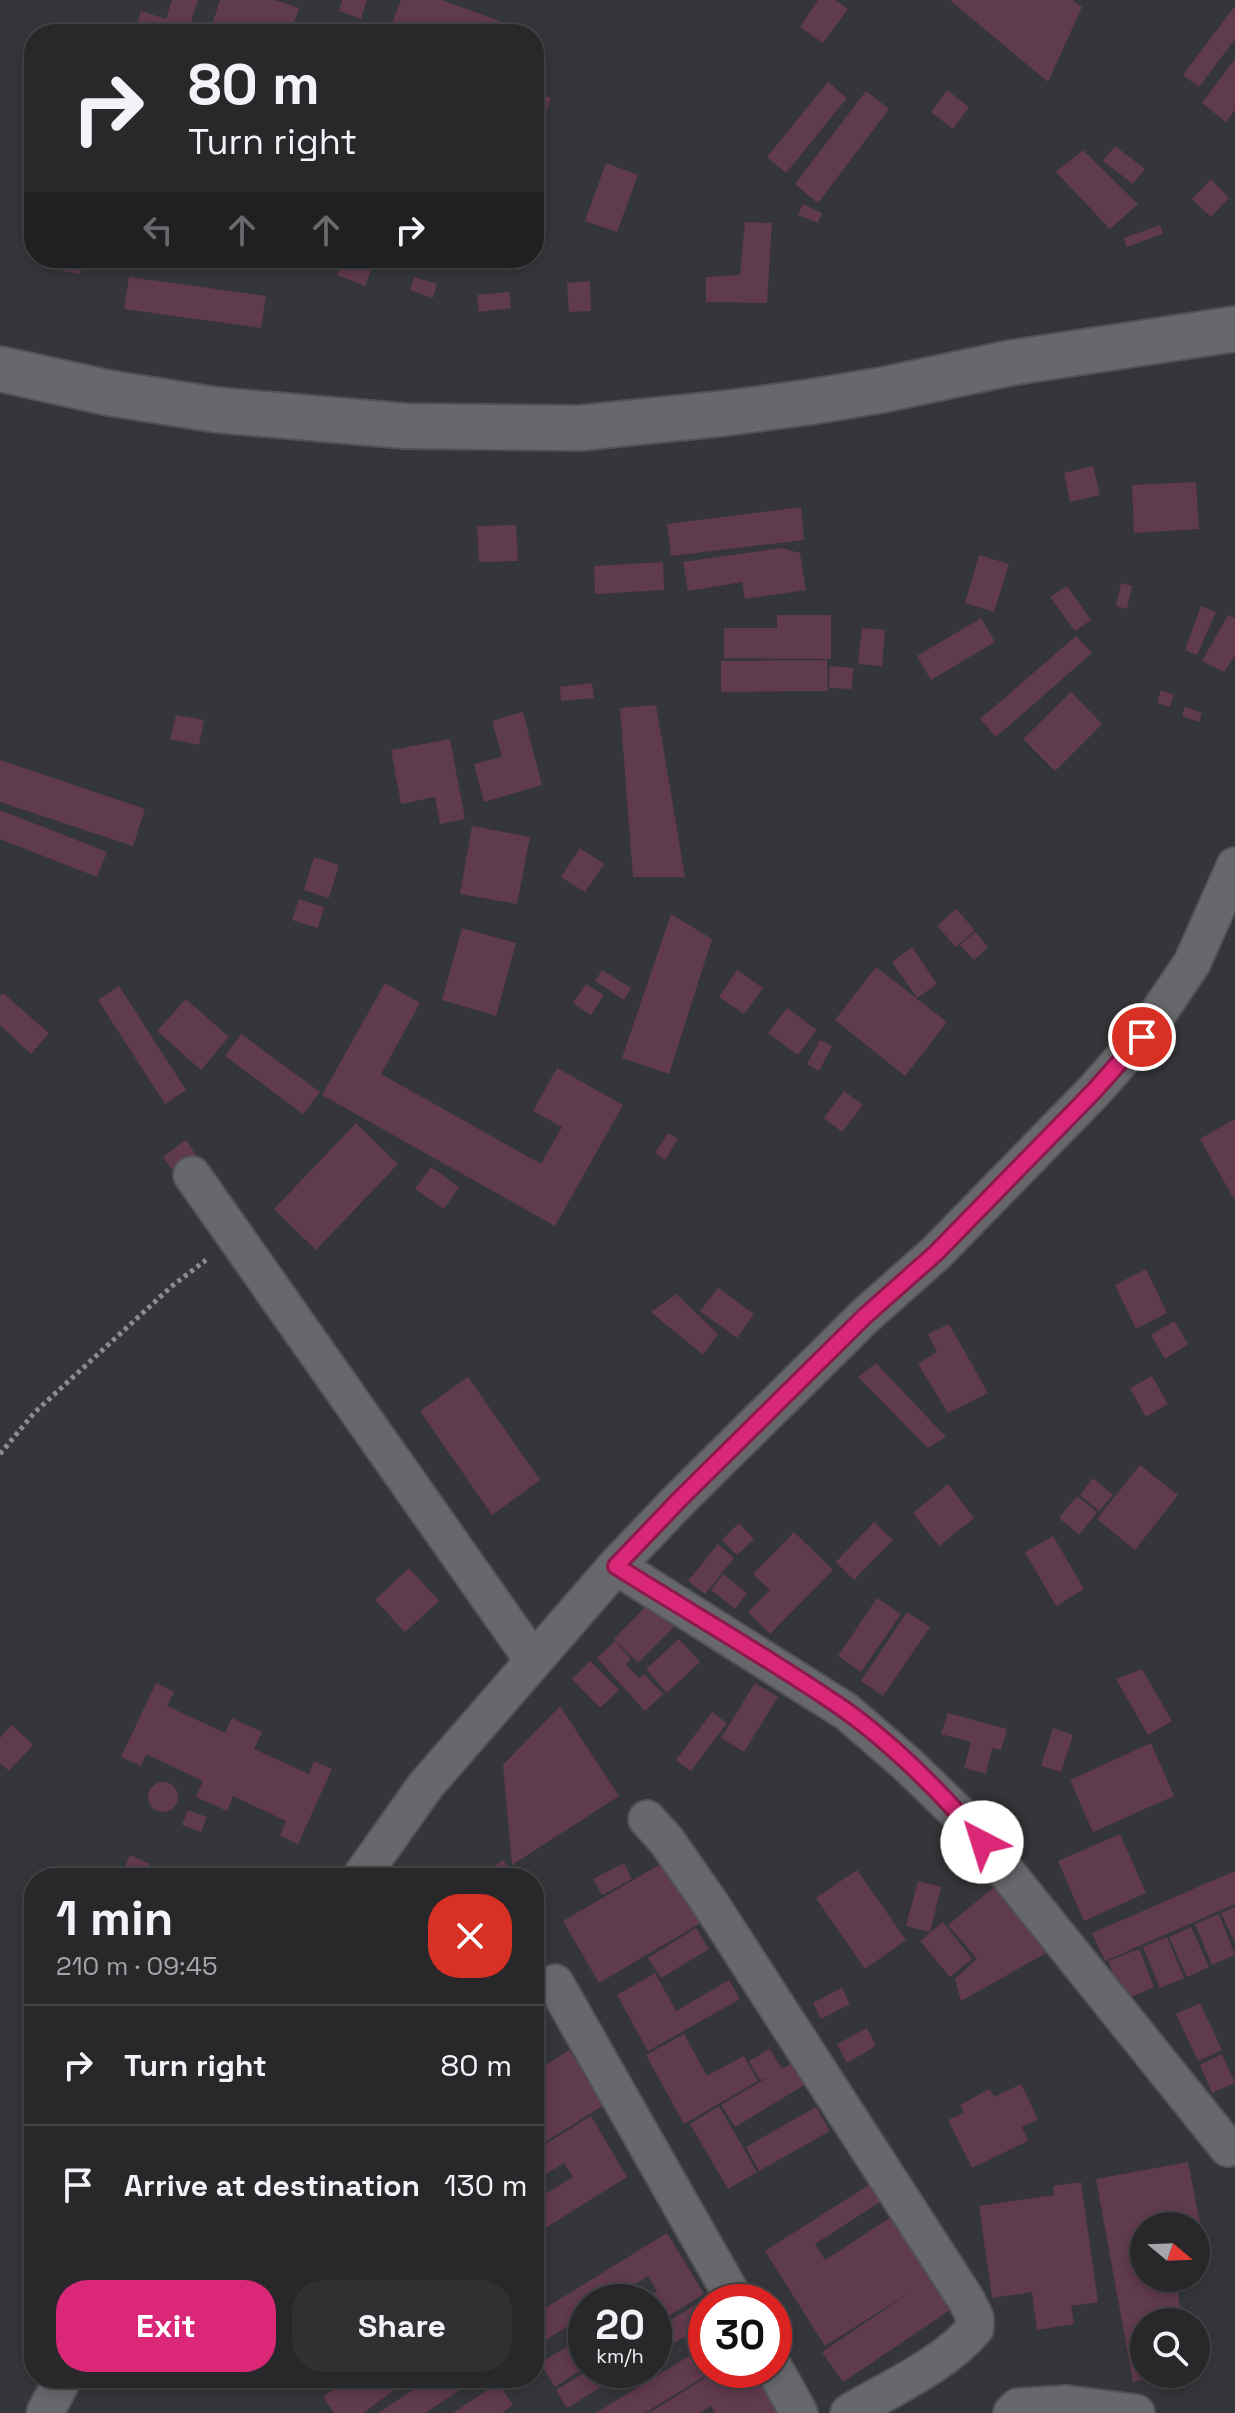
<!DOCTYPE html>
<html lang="en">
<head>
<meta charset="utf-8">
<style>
  :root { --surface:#28282b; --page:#303033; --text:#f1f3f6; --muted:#a5a6a9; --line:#444447; --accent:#db2777 }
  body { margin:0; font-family:"Space Grotesk",sans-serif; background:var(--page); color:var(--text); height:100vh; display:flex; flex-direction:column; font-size:30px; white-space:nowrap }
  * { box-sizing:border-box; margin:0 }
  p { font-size:26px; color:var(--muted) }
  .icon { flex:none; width:44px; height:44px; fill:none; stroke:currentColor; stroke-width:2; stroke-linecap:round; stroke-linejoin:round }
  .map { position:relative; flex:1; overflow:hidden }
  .details { position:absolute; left:24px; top:1868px; width:520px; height:520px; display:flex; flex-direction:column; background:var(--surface); border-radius:32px; box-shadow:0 4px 12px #0003,0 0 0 2px var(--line) }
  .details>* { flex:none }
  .hud { position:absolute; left:24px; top:24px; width:520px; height:244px; border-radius:32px; box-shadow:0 4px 12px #0003,0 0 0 2px var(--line); background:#28282b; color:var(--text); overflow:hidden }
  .needle { width:52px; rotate:109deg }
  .fabs { position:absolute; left:1130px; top:2212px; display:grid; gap:16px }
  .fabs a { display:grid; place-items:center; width:80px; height:80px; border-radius:50%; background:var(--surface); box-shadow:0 4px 12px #0003,0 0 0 2px var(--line); font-size:40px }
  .speed { position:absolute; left:568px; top:2284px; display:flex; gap:16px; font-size:40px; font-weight:700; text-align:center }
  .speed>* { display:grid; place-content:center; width:104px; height:104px; border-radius:50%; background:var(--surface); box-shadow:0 4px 12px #0003,0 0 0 2px var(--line); line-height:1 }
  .speed small { font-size:20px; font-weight:400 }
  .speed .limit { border:12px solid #d22; background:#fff; color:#111 }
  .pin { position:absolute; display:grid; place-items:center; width:68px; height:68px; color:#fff; margin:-34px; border:4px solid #fff; border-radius:50%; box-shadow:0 2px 8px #0007 }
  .me { position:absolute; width:88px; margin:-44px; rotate:320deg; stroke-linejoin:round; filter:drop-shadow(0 0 6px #0008) }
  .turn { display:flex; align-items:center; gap:28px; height:168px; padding:0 32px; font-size:36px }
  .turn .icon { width:104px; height:104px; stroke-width:2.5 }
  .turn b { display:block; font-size:56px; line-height:68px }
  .lanes { display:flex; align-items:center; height:76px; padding:0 32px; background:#0003; justify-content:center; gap:40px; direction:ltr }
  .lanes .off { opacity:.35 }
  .round { display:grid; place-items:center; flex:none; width:84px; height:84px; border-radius:32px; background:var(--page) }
  .overview { display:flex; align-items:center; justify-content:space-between; height:136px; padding:0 32px }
  h1 { font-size:48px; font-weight:600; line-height:60px }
  .button { display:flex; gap:16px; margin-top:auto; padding:16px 32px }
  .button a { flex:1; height:92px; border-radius:32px; background:var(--accent); color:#fff; font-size:32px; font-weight:600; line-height:92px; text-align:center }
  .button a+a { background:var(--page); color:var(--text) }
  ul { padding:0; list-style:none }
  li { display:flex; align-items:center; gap:24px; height:120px; padding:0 32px; border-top:2px solid var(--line) }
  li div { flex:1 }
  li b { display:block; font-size:30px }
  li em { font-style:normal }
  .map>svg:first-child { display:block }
  .building { fill:#603a4d }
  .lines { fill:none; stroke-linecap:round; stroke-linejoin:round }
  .minor-casing { stroke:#525254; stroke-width:40 }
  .secondary-casing { stroke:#525254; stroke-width:48 }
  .path { stroke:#8d8d90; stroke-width:5; stroke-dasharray:4 4; stroke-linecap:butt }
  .minor { stroke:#67686b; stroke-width:36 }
  .secondary { stroke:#67686b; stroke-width:44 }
  .route-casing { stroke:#8e194d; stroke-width:20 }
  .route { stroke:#db2777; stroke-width:14 }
</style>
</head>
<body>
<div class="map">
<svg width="1235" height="2413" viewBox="0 0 1235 2413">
  <rect width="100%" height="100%" fill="#353639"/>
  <path class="building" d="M172,0h26l-11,34h-53l7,-23 25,8z
    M220,0h55l24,8 -9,26h-81z
    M342,0h25l-6,19 -22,-8z
    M401,0h41l60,22 -5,12h-109z
    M818,0h17l13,9 -25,34 -23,-16z
    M950,0h122l10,7 -34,75z
    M1235,6v33l-36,48 -16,-12z
    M1235,59v51l-9,12 -24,-19z
    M828,82l19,16 -61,75 -19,-16z
    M947,90l22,17 -16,22 -22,-17z
    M866,91l23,18 -71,94 -23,-19z
    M534,92l17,6 -17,47z
    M1115,146l30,23 -12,15 -30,-23z
    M1083,150l55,54 -28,25 -54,-57z
    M606,163l32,12 -21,57 -32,-11z
    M1211,179l18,19 -18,19 -19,-18z
    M803,204l19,9 -4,10 -20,-8z
    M745,222l27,1 -5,80 -61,-1v-25l34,-2z
    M1160,225l3,9 -37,13 -2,-9z
    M48,258h35l-3,16 -34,-6z
    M343,259l28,11 -6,16 -28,-11z
    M129,277l137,19 -5,32 -137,-19z
    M414,277l23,7 -4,14 -23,-8z
    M590,281l1,30 -22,1 -2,-29z
    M509,292l2,16 -32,4 -2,-17z
    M1093,466l7,29 -30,7 -6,-29z
    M1196,482l3,47 -65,4 -2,-48z
    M801,507l3,33 -133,16 -4,-32z
    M516,525l2,36 -39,1 -2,-36z
    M782,548l18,5 6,37 -61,9 -3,-17 -54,9 -5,-29z
    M979,555l30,9 -15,48 -29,-9z
    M663,562l1,28 -69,4 -1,-28z
    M1121,583l11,3 -5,23 -11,-3z
    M1067,586l24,34 -16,11 -25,-34z
    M1201,606l15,6 -19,43 -12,-5z
    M777,615h54v44l-107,-1v-30h53z
    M1228,615l7,3v37l-11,17 -22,-11z
    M981,618l14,24 -64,38 -14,-24z
    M862,628l23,2 -3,36 -24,-2z
    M1076,636l16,17 -96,84 -16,-18z
    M827,660l1,31 -107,1v-31z
    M830,666l23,2 -1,21 -23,-1z
    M592,683l2,15 -33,3 -1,-14z
    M1161,690l13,5 -4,12 -13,-4z
    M1071,692l31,32 -47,47 -32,-32z
    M656,705l29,172h-52l-13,-169z
    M1185,707l17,6 -3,9 -17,-6z
    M523,712l19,73 -58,17 -10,-38 28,-7 -10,-36z
    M176,715l28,5 -5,25 -29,-6z
    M450,739l15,80 -25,5 -5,-27 -34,7 -10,-54z
    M0,760l145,49 -12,37 -133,-44z
    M0,810l107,42 -10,25 -97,-38z
    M472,826l58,11 -13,67 -57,-10z
    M580,848l24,16 -19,28 -24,-15z
    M314,857l25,8 -10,33 -25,-8z
    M299,899l25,8 -6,21 -26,-8z
    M956,909l19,21 -19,17 -19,-21z
    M671,914l41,25 -43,135 -47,-16z
    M462,928l54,15 -20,73 -54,-16z
    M975,932l13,15 -14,13 -14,-15z
    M912,947l25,37 -20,14 -25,-36z
    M876,967l71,55 -42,54 -70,-56z
    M602,970l29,18 -7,12 -29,-19z
    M737,970l26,18 -19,26 -25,-17z
    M385,983l35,20 -39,71 160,90 21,-37 -29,-16 24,-43 66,37 -68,121 -233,-131z
    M586,984l18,11 -13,20 -18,-12z
    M119,986l67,104 -21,14 -67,-104z
    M3,993l46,40 -18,21 -31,-29v-29z
    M186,999l43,38 -28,33 -44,-39z
    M787,1008l30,22 -19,25 -30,-22z
    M241,1034l79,58 -17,22 -78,-58z
    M820,1040l12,6 -13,25 -12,-7z
    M844,1091l19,14 -21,27 -18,-14z
    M1235,1119v82l-35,-62z
    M356,1123l42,41 -82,86 -42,-41z
    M668,1133l10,6 -13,21 -10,-7z
    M186,1140l10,15 -23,16 -10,-14z
    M431,1167l28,20 -15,22 -29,-20z
    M1146,1269l21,44 -31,16 -21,-44z
    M718,1288l36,26 -17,24 -37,-27z
    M676,1294l42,40 -15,21 -52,-43z
    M1174,1321l14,23 -23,15 -14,-24z
    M949,1324l39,69 -40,20 -30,-49 19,-12 -9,-18z
    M876,1363l70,74 -18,11 -70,-71z
    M1152,1376l16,28 -22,13 -16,-29z
    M468,1377l72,103 -48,35 -72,-104z
    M1140,1465l38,30 -43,55 -38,-31z
    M1093,1478l20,17 -14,16 -19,-16z
    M948,1484l26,34 -35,28 -26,-33z
    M1077,1496l20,16 -18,23 -20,-17z
    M874,1522l19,18 -39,40 -18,-18z
    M739,1523l15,16 -17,16 -15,-15z
    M794,1532l39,38 -63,64 -22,-22 22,-22 -17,-16z
    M1053,1536l31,53 -28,17 -31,-54z
    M718,1544l16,14 -29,36 -17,-13z
    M409,1568l30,33 -34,31 -30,-32z
    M723,1574l24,19 -12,16 -24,-19z
    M877,1598l24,16 -40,58 -23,-16z
    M653,1599l24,25 -39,39 -24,-24z
    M907,1612l23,15 -47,69 -22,-15z
    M679,1639l21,23 -33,31 -21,-24z
    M615,1641l16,18 -5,5 13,14 5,-4 19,20 -18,17 -48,-53z
    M590,1661l29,29 -19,18 -28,-29z
    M1142,1669l30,52 -24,14 -32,-56z
    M156,1683l18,9 -7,14 58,27 7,-15 30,14 -8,17 55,25 5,-13 18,8 -34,75 -18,-8 6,-15 -53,-25 -6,15 -31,-14 7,-16 -57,-27 -5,12 -20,-9z
    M755,1683l23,14 -34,55 -23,-14z
    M560,1706l59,90 -107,69 -9,-100z
    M712,1712l15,11 -36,48 -15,-11z
    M948,1713l59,16 -6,21 -9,-2 -6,26 -22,-6 7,-26 -30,-8z
    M12,1725l21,20 -24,26 -9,-8v-25z
    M1053,1728l20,7 -12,37 -20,-6z
    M1151,1743l23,53 -81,36 -23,-52z
    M148 1797a15 15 0 1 1 30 0a15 15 0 1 1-30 0Z
    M188,1810l19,7 -6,15 -19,-7z
    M1120,1834l26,59 -62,28 -26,-60z
    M130,1855l20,9 -6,14h-24z
    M669,1859l35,62 -105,62 -36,-62z
    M503,1860l13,18h-38z
    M624,1863l8,16 -30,16 -9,-16z
    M857,1870l49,70 -41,29 -49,-71z
    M1235,1871v33l-130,57 -13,-28z
    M1002,1880l55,67 -96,54 -6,-22 22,-20 -29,-34z
    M918,1881l23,6 -11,45 -24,-6z
    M1235,1907v36l-14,-30z
    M1219,1914l16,41 -23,10 -17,-41z
    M943,1922l29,37 -22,18 -30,-36z
    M1191,1927l18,40 -22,10 -18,-40z
    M696,1928l13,21 -48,29 -13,-20z
    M1167,1937l17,41 -24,10 -17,-41z
    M1139,1949l15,38 -30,13 -16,-39z
    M655,1973l21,38 53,-31 11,19 -92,52 -31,-56z
    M842,1988l8,16 -29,15 -8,-16z
    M1200,2003l22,47 -24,11 -22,-47z
    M867,2028l9,18 -29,17 -10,-19z
    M684,2034l23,42 37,-20 14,25 -74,43 -38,-69z
    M770,2049l12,20 16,-10 13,22 -76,46 -14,-22 47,-28 -8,3 -11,-19z
    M569,2050l35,55 -70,44v-76z
    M1222,2054l13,29 -23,10 -12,-28z
    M1021,2084l17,35 -16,8 6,14 -56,27 -24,-48 16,-7 -4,-8 29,-16 5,8z
    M719,2106l38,66 -29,17 -38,-65z
    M816,2107l14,24 -71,40 -13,-24z
    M591,2116l36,61 -93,58v-34l39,-24 -9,-14 -30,18v-30z
    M1188,2162l14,72 -6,1v-9h-52v52h31l8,44h-39v52h46l1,6 -36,4 -1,-7 -21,5 -37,-203z
    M1081,2182l17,120 -27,4 3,18 -37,6 -5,-38 -40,6 -13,-92 75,-11 -1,-9z
    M872,2183l11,17 -68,44 10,16 68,-44 57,94 -107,72 -21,-30 93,-63 -90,57 -60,-95z
    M667,2233l37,61 -50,31v-23h-14l17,-11 -9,-15 -41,26h-21v13l-42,26 -10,-17v-9z
    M710,2296l4,6h-8v68h9l-70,43h-49l98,-60 -10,-16 -30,18v-25z
    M586,2335v32l-31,20 -15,-24z
    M589,2370h40l-62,38 -11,-18z
    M718,2370h35l26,43h-64l-4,-7 -12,7h-50z
    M315,2378h27l-17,13z
    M349,2378h62l-48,35h-29l-11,-16z
    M431,2378h47l-53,35h-47z
    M498,2383l15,22 -11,8h-49z"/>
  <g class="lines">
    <defs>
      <path id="minor" d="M192,1175l341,485
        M616,1566l231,146 60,52 56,54 265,330
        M647,1819l19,21 44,63 257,398 8,17v10c-29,36 -86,61 -126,85
        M360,1878l66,-93 190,-219 64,-67 185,-183 71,-63 158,-162 48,-54 50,-74 43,-97
        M555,1983l181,319
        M774,2368l25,45
        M45,2413l18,-35
        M1012,2413l6,-6 49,-3 69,9"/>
      <path id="secondary" d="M0,369l109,24 108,17 188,16 175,2 147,-15 83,-11 72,-12 128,-27 225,-34"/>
    </defs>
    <use href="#minor" class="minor-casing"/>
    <use href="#secondary" class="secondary-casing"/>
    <path class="path" d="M0,1454l34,-41 138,-127 34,-26"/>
    <use href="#minor" class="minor"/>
    <use href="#secondary" class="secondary"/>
  </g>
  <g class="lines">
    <defs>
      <path id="route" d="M982,1842c-34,-44 -92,-100 -137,-132 -74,-51 -153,-96 -229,-144l64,-67 185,-183 71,-63 158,-162 48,-54"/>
    </defs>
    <use href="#route" class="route-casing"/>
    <use href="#route" class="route"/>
  </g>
</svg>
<div class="fabs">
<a><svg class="needle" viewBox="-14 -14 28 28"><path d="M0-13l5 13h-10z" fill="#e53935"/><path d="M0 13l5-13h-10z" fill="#a5a6a9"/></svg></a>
<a><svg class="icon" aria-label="search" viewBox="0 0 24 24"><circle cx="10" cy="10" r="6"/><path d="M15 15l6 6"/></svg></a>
</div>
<div class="speed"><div>20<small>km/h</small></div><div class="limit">30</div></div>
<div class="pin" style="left:1142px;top:1037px;background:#d93025"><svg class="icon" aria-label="arrive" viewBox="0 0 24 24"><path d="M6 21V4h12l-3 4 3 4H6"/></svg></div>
<svg class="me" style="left:982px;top:1842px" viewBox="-20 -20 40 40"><circle r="19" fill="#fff"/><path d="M0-13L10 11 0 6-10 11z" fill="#db2777"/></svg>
<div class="hud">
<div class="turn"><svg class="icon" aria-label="right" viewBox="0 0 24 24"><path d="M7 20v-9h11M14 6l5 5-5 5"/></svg><div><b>80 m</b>Turn right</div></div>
<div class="lanes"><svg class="icon off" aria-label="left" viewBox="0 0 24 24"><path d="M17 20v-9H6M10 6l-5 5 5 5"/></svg><svg class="icon off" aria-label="ahead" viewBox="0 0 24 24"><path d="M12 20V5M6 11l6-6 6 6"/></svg><svg class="icon off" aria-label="ahead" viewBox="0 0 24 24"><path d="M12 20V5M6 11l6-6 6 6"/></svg><svg class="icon" aria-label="right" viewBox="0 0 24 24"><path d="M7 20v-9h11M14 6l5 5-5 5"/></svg></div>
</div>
<section class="details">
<div class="overview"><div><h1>1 min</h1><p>210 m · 09:45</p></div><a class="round" style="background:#d93025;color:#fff"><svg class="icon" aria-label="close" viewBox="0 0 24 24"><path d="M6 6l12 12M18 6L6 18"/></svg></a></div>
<ul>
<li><svg class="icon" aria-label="right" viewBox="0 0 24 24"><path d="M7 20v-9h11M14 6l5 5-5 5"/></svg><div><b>Turn right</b></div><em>80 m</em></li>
<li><svg class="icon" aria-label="arrive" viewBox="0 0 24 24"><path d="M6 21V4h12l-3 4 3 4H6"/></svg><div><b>Arrive at destination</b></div><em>130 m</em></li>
</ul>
<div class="button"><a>Exit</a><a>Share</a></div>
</section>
</div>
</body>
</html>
